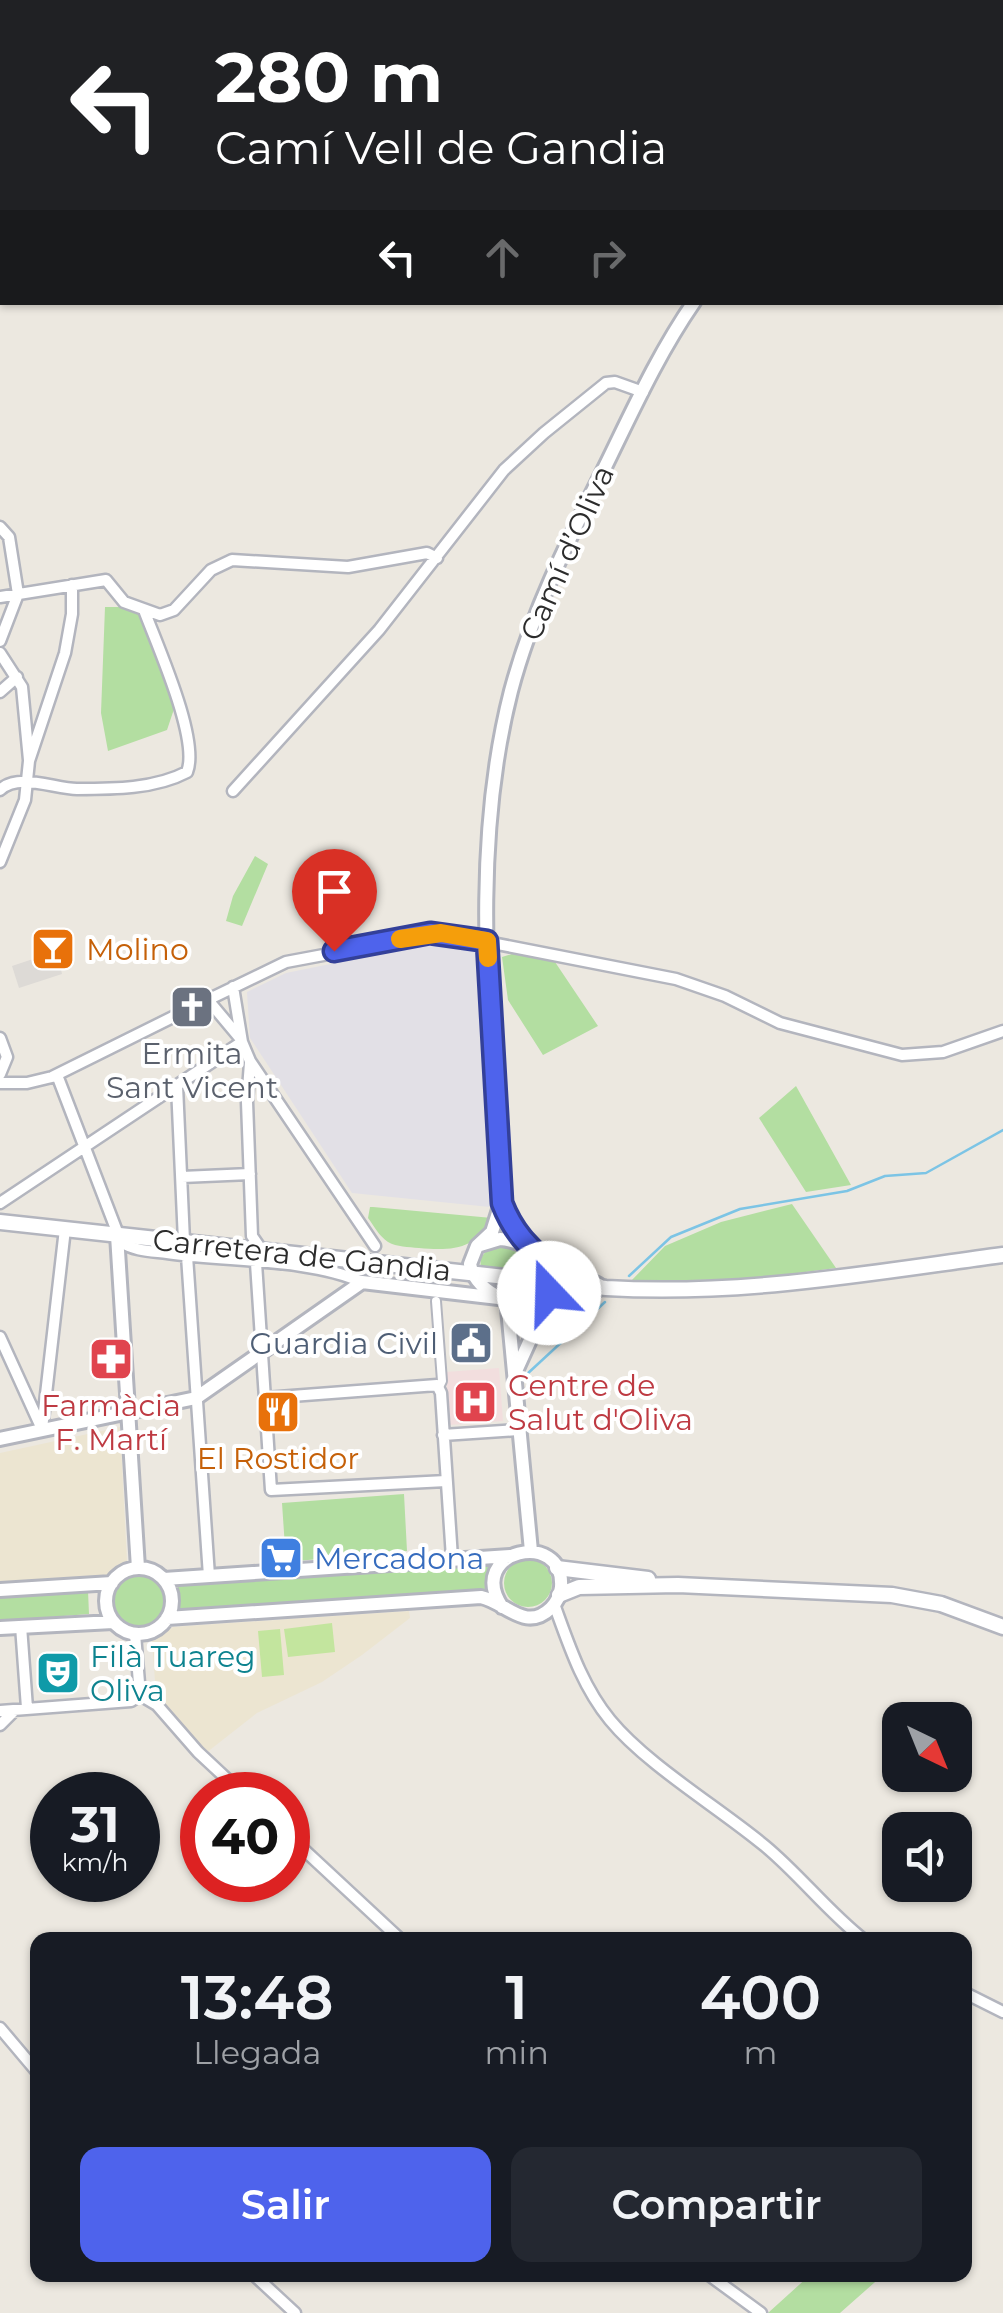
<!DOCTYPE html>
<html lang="es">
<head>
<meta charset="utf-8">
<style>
  :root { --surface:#171b24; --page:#242831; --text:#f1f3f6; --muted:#9ea1a6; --accent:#4e63ec }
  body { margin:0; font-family:Montserrat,sans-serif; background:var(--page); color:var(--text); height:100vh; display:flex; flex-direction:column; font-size:38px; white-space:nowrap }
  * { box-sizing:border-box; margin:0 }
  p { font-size:32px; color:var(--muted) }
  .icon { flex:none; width:55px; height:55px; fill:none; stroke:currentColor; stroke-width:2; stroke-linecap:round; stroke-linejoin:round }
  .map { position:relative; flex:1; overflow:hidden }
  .side { position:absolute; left:30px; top:1932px; width:942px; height:350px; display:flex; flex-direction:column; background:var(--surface); border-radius:20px; box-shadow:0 2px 8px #0004 }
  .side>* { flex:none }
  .hud { position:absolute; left:0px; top:0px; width:1005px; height:305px; box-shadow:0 2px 8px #0004; background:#202124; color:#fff; overflow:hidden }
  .needle { width:65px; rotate:137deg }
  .buttons { position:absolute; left:882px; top:1702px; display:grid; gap:20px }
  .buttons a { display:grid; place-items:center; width:90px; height:90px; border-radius:20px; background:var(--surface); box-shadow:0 2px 8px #0004; font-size:50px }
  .speed { position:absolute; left:30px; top:1772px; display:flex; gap:20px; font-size:50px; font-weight:700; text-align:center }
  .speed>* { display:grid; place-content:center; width:130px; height:130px; border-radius:50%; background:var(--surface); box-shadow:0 2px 8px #0004; line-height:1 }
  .speed small { font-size:25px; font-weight:400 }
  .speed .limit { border:15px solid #d22; background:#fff; color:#111 }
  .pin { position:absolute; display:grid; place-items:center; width:85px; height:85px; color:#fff; margin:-102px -42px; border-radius:50% 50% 50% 0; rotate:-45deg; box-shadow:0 0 10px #0007 }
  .pin .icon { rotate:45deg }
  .me { position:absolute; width:110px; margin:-55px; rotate:339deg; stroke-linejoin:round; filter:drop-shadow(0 0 8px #0008) }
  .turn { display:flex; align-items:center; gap:35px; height:210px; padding:0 50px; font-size:45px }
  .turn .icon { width:130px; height:130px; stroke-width:2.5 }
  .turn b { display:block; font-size:70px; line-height:85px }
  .lanes { display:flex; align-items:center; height:95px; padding:0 50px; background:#0003; justify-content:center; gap:50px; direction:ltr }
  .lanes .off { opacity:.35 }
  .eta { display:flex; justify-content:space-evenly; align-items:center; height:170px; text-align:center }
  .eta b { font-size:60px; font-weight:600; line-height:70px }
  .button { display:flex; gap:20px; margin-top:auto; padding:20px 50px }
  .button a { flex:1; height:115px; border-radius:20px; background:var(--accent); color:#fff; font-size:40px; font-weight:600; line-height:115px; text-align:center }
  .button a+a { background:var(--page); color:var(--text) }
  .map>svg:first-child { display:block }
  .industrial { fill:#e2e0e6 }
  .education { fill:#ece5d1 }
  .medical { fill:#f2dede }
  .green { fill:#b3dea1 }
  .pitch { fill:#c3e59e }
  .plaza { fill:#dddad6 }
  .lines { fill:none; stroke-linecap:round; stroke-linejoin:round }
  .stream { stroke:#7cc4e5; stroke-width:2.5 }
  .pedestrian-casing { stroke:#b3b5be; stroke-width:12 }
  .minor-casing { stroke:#b3b5be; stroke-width:15 }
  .tertiary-casing { stroke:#b3b5be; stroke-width:18 }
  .secondary-casing { stroke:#b3b5be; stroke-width:19 }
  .motorway-casing { stroke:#c8c8c8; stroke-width:22 }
  .pedestrian { stroke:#fff; stroke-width:8 }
  .minor { stroke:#fff; stroke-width:10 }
  .tertiary { stroke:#fff; stroke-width:12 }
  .secondary { stroke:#fff; stroke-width:14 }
  .motorway { stroke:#f1a966; stroke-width:18 }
  .route-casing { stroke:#334099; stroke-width:25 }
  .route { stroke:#4e63ec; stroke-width:18 }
  .slow { stroke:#f59e0b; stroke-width:18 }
  .labels { text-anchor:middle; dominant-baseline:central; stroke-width:8; stroke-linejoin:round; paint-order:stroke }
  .street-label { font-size:30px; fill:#2c2c2c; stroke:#fff }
  .food-label { font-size:30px; fill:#c56008; stroke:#fff; text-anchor:start }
  .worship-label { font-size:30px; fill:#5b616d; stroke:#fff }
  .service-label { font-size:30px; fill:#4e5e75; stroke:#fff; text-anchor:end }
  .health-label { font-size:30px; fill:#be3a42; stroke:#fff; text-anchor:start }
  .shop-label { font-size:30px; fill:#366cbe; stroke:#fff; text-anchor:start }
  .culture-label { font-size:30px; fill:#0d838f; stroke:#fff; text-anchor:start }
</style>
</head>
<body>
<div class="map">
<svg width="1003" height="2313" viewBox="0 0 1003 2313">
  <rect width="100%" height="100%" fill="#ece8e0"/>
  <path class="industrial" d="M439,942l36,6 15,259 -138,-14 -102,-155 -3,-46 39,-19z"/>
  <path class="education" d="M120,1427l7,134 -18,14 -109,7v-129z
    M409,1611l1,7 -48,37 -40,27 -65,31 -51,40 -50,-59 -4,-53 21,-14z"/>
  <path class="medical" d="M499,1368l4,53 -54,4 -3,-53z"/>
  <path class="green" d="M105,607h15l23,7 24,65 7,30 -7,21 -59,21 -7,-38z
    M255,856l13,8 -26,62 -16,-5 7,-25z
    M518,952l37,10 43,64 -55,29 -35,-55 -6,-43z
    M796,1086l55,99 -45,7 -47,-74z
    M792,1204l44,64 -84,11 -121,2 34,-35 56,-24z
    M370,1207h3l119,11c-15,32 -42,33 -73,30 -11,-1 -22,-1 -31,-6 -9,-6 -14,-16 -20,-24z
    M503,1246l31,14 9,14 -62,-6c-3,-15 9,-21 22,-22z
    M404,1494l3,57 -121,11 -4,-59z
    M504 1583a24 24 0 1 1 48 0a24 24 0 1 1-48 0Z
    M490,1563l-3,28 -305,20 -3,-3 -2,-20 4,-3z
    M113 1600a27 27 0 1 1 54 0a27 27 0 1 1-54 0Z
    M88,1591l1,23 -89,7v-24z
    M810,2275h73l-43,38h-72z"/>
  <path class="pitch" d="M332,1623l3,29 -47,5 -4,-28z
    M280,1629l4,46 -22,2 -4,-46z"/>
  <path class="plaza" d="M45,943l15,22 2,9 -43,14 -7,-22 24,-8 -2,-6z"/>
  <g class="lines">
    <path class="stream" d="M629,1276l42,-39 69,-28 107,-18 38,-15 41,-3 77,-43
      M526,1375l79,-73"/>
    <defs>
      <path id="pedestrian" d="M436,1301l6,80 -3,6"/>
      <path id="minor" d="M0,527l9,10 9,57 -18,47
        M0,597l106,-17 18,22 36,13 14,-5 37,-40 21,-10 116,7 79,-14 10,5
        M0,653l22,34 7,73
        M0,692l17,-15
        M0,790c18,-18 55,-1 77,-1 36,0 78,0 110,-17 13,-32 -30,-127 -43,-162
        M233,791l146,-161 125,-160 40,-37 62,-50 9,-1 28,10
        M0,862l25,-62 4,-39 36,-108 7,-39v-29
        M233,987l9,55 8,19 125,185
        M208,1000l31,37
        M195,1006l91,-44 155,-29 235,46 49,17 55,27 122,32 41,-3 60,-21
        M0,1038l7,19 -7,17
        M250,1063l-3,39 5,134 9,13
        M57,1075l64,167c13,9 30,9 46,11 60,9 141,5 195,29
        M0,1083h27l25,-6 137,-68
        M177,1086l7,155
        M182,1177l68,-3
        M0,1203l242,-161
        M187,1256l22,320
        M256,1263l15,227 175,-9
        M0,1337l41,90
        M265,1398l172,-13 4,8 11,165
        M42,1429l23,-200
        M443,1435l75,-5
        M554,1604c15,41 28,82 56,116 37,45 108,87 155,126 35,29 63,66 99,94
        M21,1626l6,82
        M135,1634l5,61
        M140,1695l17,10 41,47 46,43
        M0,1711l131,-10 9,-6
        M0,1725l15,-15
        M288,1835l113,105
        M965,1993l38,19
        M0,2028l38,45
        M254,2275l41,38
        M709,2275l52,38"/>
      <path id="tertiary" d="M1002,35l1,-1
        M502,1205l11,22 13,16
        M117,1235l21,333
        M500,1239c28,2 64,26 47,57 -25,17 -72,-2 -77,-32l7,-18z
        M477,1246l15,-14 9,-29c-9,-170 -33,-344 10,-512 21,-79 57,-150 93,-222 28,-57 54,-115 90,-167
        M542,1255l57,30
        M516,1371l19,-42 5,-28 21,-1 38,-11
        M0,1439l196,-41 166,-116 145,17 24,252
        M106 1601a33 33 0 1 1 66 0a33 33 0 1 1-66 0Z
        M164,1579l346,-23
        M0,1590l112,-7
        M167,1618l314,-21c25,5 44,36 70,11 6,-6 9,-12 10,-21 4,-59 -97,-37 -59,20
        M0,1628l113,-6"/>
      <path id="secondary" d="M0,1222l606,66c136,8 263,-15 397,-33
        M557,1568l91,11
        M559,1595l20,-8 99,-2 214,10 49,9 62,23"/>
      <path id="motorway" d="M671,2l6,-2
        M717,2l8,-2
        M0,50l2,1
        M0,67l2,2"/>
    </defs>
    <use href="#pedestrian" class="pedestrian-casing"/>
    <use href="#minor" class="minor-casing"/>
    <use href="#tertiary" class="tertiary-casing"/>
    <use href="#secondary" class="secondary-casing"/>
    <use href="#motorway" class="motorway-casing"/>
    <use href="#pedestrian" class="pedestrian"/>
    <use href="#minor" class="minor"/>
    <use href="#tertiary" class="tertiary"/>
    <use href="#secondary" class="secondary"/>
    <use href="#motorway" class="motorway"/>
  </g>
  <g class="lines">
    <defs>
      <path id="route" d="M334,951l96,-18 57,8 15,262c5,13 11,24 20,35 15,18 35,29 27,55"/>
    </defs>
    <use href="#route" class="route-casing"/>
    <use href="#route" class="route"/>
    <path class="slow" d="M400,939l41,-6 46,8 1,17"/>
  </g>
  <defs>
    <symbol id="bar-square" viewBox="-11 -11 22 22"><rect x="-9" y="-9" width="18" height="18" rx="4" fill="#e8710a" stroke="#fff"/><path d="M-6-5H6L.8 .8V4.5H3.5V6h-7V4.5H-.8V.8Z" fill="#fff"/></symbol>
    <symbol id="church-square" viewBox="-11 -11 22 22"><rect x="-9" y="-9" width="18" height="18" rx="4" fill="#6b7280" stroke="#fff"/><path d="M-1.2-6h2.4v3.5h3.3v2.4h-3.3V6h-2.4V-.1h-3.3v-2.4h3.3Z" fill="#fff"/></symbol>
    <symbol id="civic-square" viewBox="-11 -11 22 22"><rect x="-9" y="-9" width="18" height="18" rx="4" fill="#5c6f8a" stroke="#fff"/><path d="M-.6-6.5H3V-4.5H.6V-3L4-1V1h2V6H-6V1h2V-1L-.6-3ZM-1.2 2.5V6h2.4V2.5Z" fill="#fff"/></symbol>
    <symbol id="pharmacy-square" viewBox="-11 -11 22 22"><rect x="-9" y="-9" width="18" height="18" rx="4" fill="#e0444e" stroke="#fff"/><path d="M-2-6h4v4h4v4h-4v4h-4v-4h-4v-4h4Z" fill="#fff"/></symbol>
    <symbol id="hospital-square" viewBox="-11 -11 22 22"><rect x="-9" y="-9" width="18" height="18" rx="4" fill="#e0444e" stroke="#fff"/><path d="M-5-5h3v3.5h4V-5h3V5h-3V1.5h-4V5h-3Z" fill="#fff"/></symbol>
    <symbol id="restaurant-square" viewBox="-11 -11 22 22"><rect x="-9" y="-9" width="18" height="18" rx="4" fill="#e8710a" stroke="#fff"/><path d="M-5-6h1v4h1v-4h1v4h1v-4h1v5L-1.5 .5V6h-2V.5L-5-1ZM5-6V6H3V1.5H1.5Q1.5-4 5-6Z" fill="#fff"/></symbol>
    <symbol id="supermarket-square" viewBox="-11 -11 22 22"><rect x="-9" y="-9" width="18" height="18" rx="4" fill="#3f7fe0" stroke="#fff"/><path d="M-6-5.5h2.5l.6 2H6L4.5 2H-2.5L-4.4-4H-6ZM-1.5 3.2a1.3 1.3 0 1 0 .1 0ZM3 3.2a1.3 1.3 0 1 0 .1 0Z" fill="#fff"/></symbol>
    <symbol id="theatre-square" viewBox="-11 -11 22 22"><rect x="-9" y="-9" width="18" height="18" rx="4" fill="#0f9aa8" stroke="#fff"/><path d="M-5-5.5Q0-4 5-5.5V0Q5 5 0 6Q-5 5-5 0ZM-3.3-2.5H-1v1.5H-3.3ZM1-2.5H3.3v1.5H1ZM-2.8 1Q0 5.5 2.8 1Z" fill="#fff"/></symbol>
  </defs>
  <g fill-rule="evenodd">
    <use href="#bar-square" x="28" y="924" width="50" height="50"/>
    <use href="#church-square" x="167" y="982" width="50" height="50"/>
    <use href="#civic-square" x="446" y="1318" width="50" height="50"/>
    <use href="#pharmacy-square" x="86" y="1334" width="50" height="50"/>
    <use href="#hospital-square" x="450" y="1377" width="50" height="50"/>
    <use href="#restaurant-square" x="253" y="1387" width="50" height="50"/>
    <use href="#supermarket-square" x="256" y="1533" width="50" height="50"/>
    <use href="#theatre-square" x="33" y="1648" width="50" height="50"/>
  </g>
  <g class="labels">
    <g class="street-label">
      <text transform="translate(567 553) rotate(-66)">Camí d’Oliva</text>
      <text transform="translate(302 1255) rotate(6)">Carretera de Gandia</text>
    </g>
    <g class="food-label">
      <text x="86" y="949">Molino</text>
      <text x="278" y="1458" text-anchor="middle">El Rostidor</text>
    </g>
    <g class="worship-label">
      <text x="192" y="1053">Ermita<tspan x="192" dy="34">Sant Vicent</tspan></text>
    </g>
    <g class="service-label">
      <text x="438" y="1343">Guardia Civil</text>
    </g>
    <g class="health-label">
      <text x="508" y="1385">Centre de<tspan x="508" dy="34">Salut d'Oliva</tspan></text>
      <text x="111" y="1405" text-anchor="middle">Farmàcia<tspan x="111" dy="34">F. Martí</tspan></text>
    </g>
    <g class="shop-label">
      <text x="314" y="1558">Mercadona</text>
    </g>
    <g class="culture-label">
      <text x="90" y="1656">Filà Tuareg<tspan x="90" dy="34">Oliva</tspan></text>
    </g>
  </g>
</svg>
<div class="buttons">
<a><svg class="needle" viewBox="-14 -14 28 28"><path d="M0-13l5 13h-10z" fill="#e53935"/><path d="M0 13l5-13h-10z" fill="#9ea1a6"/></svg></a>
<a><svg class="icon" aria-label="sound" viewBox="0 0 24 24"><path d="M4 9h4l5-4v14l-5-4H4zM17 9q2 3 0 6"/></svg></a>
</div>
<div class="speed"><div>31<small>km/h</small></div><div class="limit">40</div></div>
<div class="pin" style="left:334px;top:951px;background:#d93025"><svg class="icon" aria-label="arrive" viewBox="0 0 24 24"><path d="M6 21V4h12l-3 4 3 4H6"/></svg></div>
<svg class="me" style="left:549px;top:1293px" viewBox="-20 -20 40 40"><circle r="19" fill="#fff"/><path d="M0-13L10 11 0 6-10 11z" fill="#4e63ec"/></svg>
<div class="hud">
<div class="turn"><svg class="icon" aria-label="left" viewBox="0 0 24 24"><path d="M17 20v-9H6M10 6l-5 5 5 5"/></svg><div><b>280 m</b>Camí Vell de Gandia</div></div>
<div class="lanes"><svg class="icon" aria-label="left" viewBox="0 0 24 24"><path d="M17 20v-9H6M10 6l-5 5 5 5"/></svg><svg class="icon off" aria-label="ahead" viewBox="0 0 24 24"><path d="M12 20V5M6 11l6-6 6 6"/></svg><svg class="icon off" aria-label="right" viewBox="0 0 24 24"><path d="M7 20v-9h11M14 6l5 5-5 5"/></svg></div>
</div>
<section class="side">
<div class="eta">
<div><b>13:48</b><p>Llegada</p></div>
<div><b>1</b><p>min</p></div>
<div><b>400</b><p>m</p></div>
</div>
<div class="button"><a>Salir</a><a>Compartir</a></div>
</section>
</div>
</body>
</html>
